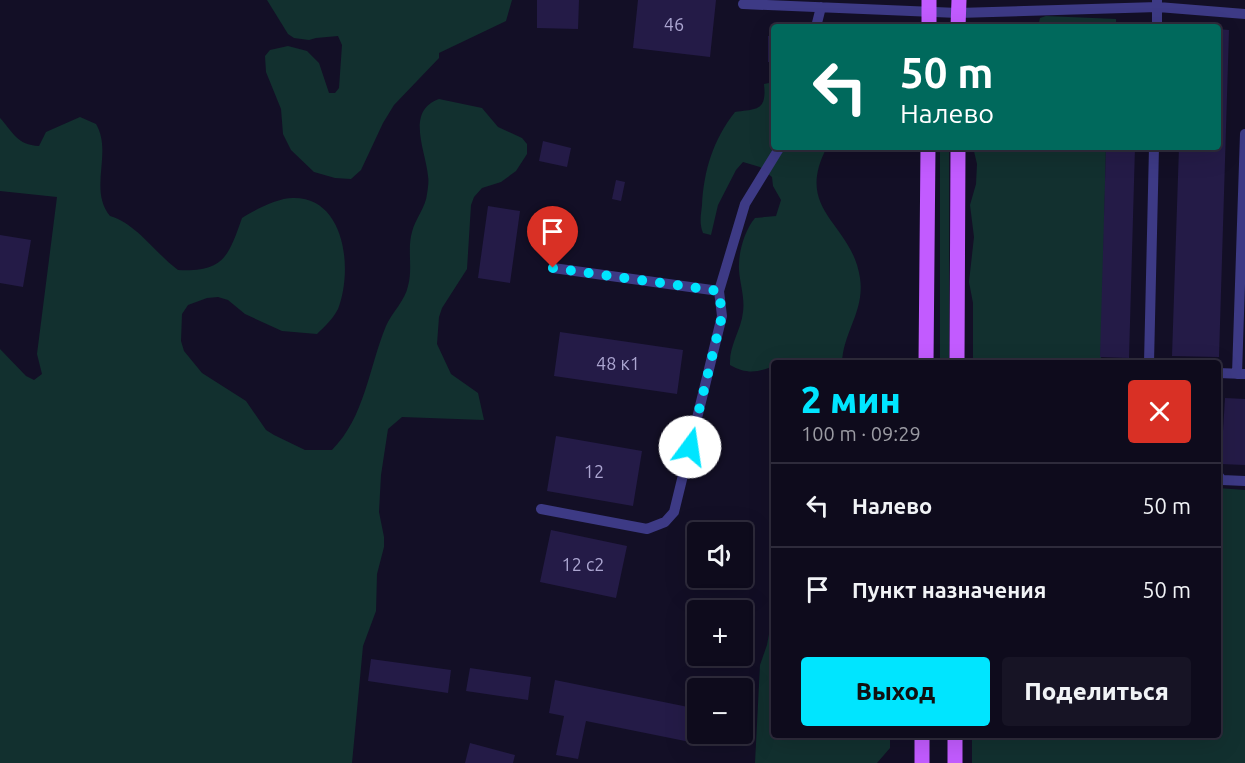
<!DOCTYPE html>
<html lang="ru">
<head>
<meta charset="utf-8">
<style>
  :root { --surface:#0e0b1c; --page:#171425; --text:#f1f3f6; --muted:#9b9ba3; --line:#2e2b3b; --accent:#00e5ff }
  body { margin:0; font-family:Ubuntu,sans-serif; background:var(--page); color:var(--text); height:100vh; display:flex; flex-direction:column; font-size:22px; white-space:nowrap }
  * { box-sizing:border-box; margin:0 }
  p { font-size:20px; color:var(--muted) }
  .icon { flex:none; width:33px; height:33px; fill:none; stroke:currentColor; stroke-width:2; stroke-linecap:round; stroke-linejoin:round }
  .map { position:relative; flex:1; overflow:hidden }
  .panel { position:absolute; left:771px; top:360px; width:450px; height:378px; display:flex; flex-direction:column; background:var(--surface); border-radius:6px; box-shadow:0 6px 24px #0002,0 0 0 2px var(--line) }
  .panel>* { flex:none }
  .top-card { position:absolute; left:771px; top:24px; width:450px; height:126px; border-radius:6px; box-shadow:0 6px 24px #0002,0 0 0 2px var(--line); background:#00695c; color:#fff; overflow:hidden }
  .controls { position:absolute; left:687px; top:522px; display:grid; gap:12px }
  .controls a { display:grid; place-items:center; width:66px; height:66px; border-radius:6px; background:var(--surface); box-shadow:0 6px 24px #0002,0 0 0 2px var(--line); font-size:30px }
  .pin { position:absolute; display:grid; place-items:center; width:51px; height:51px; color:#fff; margin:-62px -26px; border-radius:50% 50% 50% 0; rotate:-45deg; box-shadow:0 0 6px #0007 }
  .pin .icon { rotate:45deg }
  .me { position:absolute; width:66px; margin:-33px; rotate:14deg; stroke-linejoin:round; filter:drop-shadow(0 0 4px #0008) }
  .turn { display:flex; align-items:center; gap:21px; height:126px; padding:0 30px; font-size:27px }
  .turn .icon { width:78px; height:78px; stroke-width:2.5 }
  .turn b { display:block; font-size:42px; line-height:51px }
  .round { display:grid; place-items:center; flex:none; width:63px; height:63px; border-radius:6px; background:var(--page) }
  .summary { display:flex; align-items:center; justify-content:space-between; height:102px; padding:0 30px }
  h1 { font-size:36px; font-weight:800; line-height:45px; color:var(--accent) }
  .button { display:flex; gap:12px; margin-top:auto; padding:12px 30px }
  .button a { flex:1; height:69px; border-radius:6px; background:var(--accent); color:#111; font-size:24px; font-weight:800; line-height:69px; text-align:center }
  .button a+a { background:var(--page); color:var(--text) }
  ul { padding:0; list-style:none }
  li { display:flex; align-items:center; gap:18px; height:84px; padding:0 30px; border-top:2px solid var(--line) }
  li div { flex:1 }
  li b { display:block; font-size:22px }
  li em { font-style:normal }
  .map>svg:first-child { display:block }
  .green { fill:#12302f }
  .building { fill:#241b47 }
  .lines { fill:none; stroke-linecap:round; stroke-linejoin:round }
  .service { stroke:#3d3a85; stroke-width:10 }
  .primary { stroke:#c25bff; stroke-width:15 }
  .route { stroke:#00e5ff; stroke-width:10; stroke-dasharray:0 18 }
  .labels { text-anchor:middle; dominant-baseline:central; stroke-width:4.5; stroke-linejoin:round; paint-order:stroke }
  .number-label { font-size:18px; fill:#aca6d1 }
</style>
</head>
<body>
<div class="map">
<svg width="1245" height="763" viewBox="0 0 1245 763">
  <rect width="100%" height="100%" fill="#130f26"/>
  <path class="green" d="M267,0h245l-6,21 -67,32v5l-45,47 -11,18 -22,47 -10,9 -16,-1 -21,-6 -23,-22 -8,-16 -2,-25 -15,-37 -1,-16 5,-6 18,-4 19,5 12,12 10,30h6l4,-5 3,-43 -4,-9 -22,2 -7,2 -15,-2 -6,-4z
    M1046,16l70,3v8h-78l2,-9z
    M774,82v65h53c-34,65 25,75 33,131 5,33 -17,54 -18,85h-68v3c-17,7 -28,8 -44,-1 -1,-20 11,-34 13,-53 2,-14 -3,-28 -4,-42 -1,-16 5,-39 16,-52l21,-2 5,-16 -8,-14 -1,-9 -12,-10 -17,-5 -7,8 -18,35 -7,30 -8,-2c-4,-10 -2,-18 -1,-28 2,-35 11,-65 33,-93 22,-3 32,-1 29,-28z
    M439,99l43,9 16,19 24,11 5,6v10l-11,17 -15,11 -19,6 -8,9 -3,8 -4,64 -25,39 -3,9 -2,27 14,30 27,19 6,27 -82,-3 -14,12 -7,46 -2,37 5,25v10l-7,27 -1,37 -13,35 -11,117h-352v-414l26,27 8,4 8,-6 -5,-20 20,-157 -57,-6v-73c13,14 17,27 39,28l7,-14 34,-15 16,7c17,29 -8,65 14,92 27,8 45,37 68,54 45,2 50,-12 64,-52 13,-8 35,-20 51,-20 53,-1 60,73 45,111 -5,10 -13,17 -21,25l-35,-3 -37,-17 -17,-14 -10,-3 -11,1 -19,7 -6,9 -1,27 3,10 18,22 44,28 20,29 8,5 31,15h27c33,-33 37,-83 54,-124 6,-14 19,-25 22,-40 5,-17 -1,-37 4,-54 3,-13 14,-25 15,-38 1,-6 2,-13 1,-18 -2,-25 -23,-65 11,-77z
    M940,147h9v216h-9z
    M973,147h133l-5,216h-128v-60l-4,-21 5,-45 -4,-32 6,-21 1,-20z
    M1218,488l27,2v273h-273v-28h246z
    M774,607v128h116v13l-13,15h-122l5,-98 7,-20z"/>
  <path class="building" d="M537,0h42l-1,29 -41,-1z
    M638,0h78l-6,57 -77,-9z
    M1218,29l11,1 -10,327 -47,-1 7,-209h39z
    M768,36h6v26h-6z
    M543,141l28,7 -4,19 -28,-6z
    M1106,147h29l-6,211 -29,-1z
    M616,180l9,2 -4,19 -9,-2z
    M488,206l32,5 -10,72 -32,-5z
    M0,235l31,5 -8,47 -23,-4z
    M560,332l123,18 -6,44 -123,-18z
    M1225,398l20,1v66l-24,-1z
    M556,436l86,15 -9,55 -86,-15z
    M551,530l76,16 -11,52 -76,-16z
    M371,659l80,11 -3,23 -80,-12z
    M470,668l61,9 -3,23 -62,-9z
    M555,680l143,29 -3,34 -109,-22 -8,38 -22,-4 8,-39 -15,-3z
    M470,743l45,12 -2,8h-48z"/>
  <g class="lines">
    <path class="service" d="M743,4l215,9 200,-6 87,7
      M816,27l5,-20
      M1157,27v-27
      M553,268l166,23
      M1149,363l5,-216
      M1218,373l27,1
      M1237,374l8,-240
      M1218,475l4,5 23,1
      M541,509l106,20 18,-7 9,-10 48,-196 -3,-25 26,-87 35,-57"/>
    <path class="primary" d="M929,27v-27
      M958,27l1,-27
      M926,363l2,-216
      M957,363l1,-216
      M922,763v-28
      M955,763v-28"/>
  </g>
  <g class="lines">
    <path class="route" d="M553,268l166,23 3,25 -32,131"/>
  </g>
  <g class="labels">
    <g class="number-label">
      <text x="674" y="24">46</text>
      <text x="618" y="363">48 к1</text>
      <text x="594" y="471">12</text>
      <text x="583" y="564">12 с2</text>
    </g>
  </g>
</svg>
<div class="controls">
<a><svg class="icon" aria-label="sound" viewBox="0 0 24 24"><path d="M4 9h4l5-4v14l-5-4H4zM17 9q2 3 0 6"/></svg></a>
<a>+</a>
<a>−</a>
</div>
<div class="pin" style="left:553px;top:268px;background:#d93025"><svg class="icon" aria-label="arrive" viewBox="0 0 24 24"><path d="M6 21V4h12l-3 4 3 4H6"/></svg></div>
<svg class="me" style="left:690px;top:447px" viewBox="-20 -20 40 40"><circle r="19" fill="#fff"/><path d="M0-13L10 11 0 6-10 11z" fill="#00e5ff"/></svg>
<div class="top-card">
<div class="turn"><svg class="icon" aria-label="left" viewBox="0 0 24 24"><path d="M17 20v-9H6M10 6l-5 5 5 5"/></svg><div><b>50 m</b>Налево</div></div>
</div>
<section class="panel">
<div class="summary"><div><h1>2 мин</h1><p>100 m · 09:29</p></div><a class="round" style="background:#d93025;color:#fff"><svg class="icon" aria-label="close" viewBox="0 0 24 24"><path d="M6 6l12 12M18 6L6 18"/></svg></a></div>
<ul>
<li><svg class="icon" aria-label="left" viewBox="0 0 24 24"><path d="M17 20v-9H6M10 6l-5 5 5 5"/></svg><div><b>Налево</b></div><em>50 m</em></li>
<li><svg class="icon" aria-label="arrive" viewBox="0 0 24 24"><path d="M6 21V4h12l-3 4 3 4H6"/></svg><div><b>Пункт назначения</b></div><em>50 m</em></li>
</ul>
<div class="button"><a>Выход</a><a>Поделиться</a></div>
</section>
</div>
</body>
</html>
